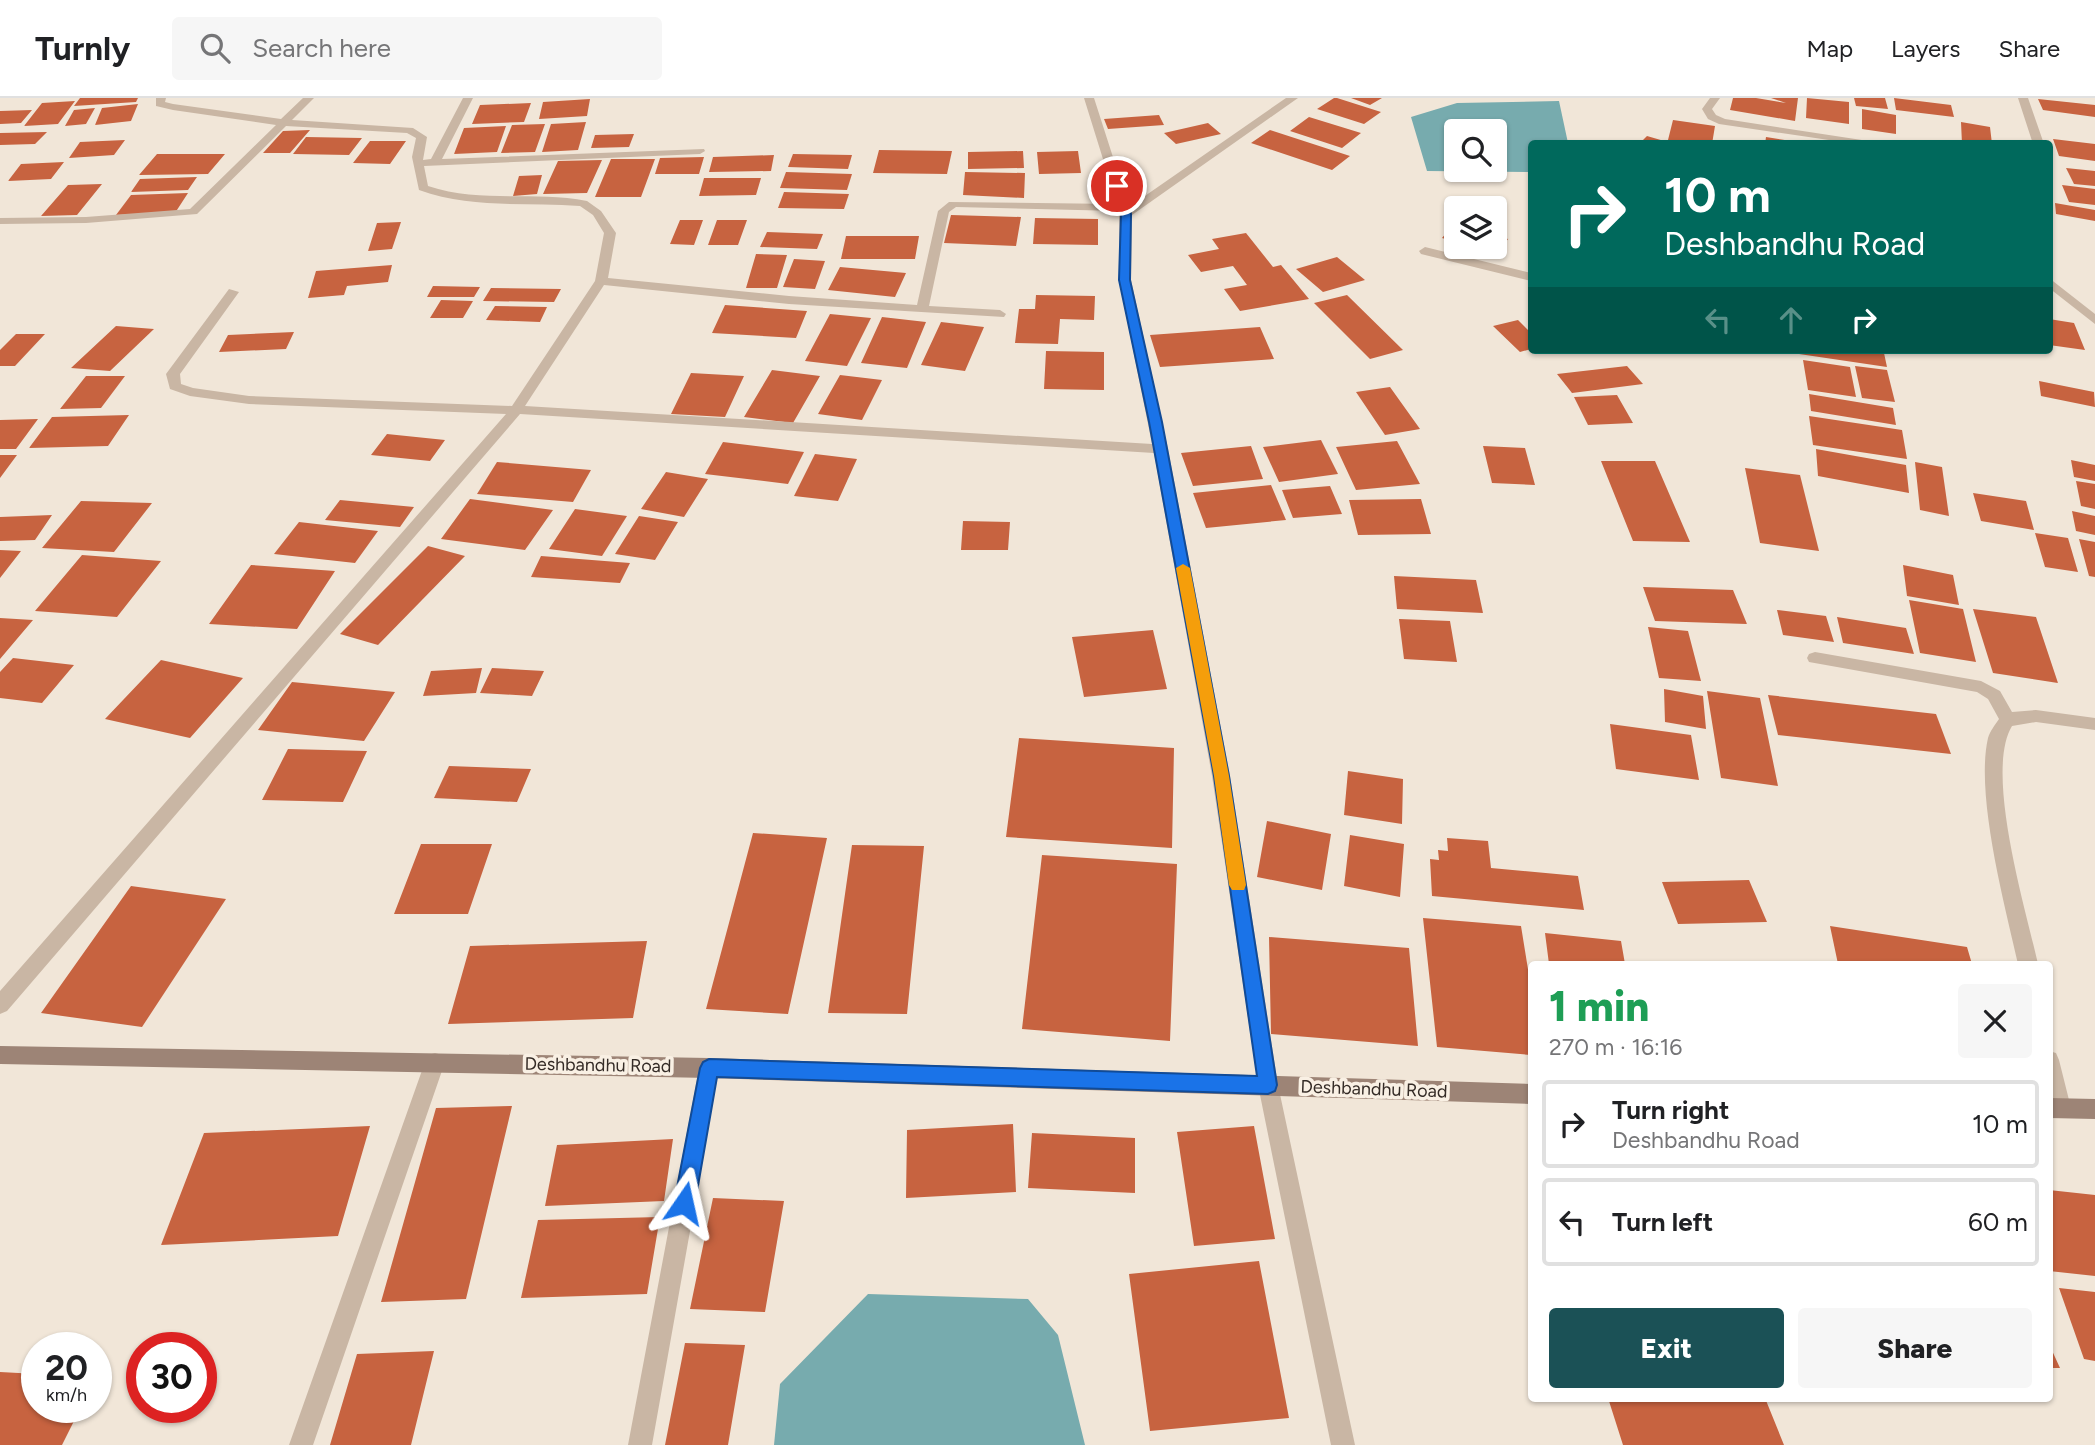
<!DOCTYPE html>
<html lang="en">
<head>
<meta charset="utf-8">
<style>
  :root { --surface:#fff; --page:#f6f6f6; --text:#202124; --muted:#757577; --line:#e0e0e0; --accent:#1b5156 }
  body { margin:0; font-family:Figtree,sans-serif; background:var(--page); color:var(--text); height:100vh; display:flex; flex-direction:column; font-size:26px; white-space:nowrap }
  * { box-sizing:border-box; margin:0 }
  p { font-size:23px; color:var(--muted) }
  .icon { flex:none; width:38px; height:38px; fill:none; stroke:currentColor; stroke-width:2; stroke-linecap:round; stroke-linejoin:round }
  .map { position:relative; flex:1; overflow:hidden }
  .drawer { position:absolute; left:1528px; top:863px; width:525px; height:441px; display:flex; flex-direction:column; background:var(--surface); border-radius:7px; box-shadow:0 2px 5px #0004 }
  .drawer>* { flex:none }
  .guide { position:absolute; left:1528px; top:42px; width:525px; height:214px; border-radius:7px; box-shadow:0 2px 5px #0004; background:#00695c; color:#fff; overflow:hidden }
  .controls { position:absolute; left:1444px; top:21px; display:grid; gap:14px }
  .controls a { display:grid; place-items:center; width:63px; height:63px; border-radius:7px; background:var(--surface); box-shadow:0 2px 5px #0004; font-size:35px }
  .speed { position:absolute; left:21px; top:1234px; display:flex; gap:14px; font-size:35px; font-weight:700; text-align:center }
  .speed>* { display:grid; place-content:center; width:91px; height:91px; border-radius:50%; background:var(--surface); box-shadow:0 2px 5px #0004; line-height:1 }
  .speed small { font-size:18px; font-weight:400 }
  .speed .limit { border:10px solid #d22; background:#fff; color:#111 }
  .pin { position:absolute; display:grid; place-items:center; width:60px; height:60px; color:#fff; margin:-30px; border:4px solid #fff; border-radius:50%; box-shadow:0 2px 7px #0007 }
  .me { position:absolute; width:77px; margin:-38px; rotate:11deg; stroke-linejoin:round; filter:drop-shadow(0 0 5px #0008) }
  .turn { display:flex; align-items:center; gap:24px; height:147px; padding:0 21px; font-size:32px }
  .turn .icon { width:91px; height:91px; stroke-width:2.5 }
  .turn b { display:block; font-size:49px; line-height:60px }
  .lanes { display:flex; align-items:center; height:66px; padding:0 21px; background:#0003; justify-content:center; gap:35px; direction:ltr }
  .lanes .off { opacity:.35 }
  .round { display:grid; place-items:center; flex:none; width:74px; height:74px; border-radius:7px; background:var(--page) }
  .overview { display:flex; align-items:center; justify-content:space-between; height:119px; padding:0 21px }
  h1 { font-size:42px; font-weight:800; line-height:52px; color:#1e9e55 }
  .primary-button { display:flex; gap:14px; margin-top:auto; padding:14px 21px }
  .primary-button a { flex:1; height:80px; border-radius:7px; background:var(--accent); color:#fff; font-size:28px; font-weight:800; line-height:80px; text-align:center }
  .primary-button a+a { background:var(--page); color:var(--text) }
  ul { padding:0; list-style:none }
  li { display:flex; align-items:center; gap:21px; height:88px; margin:0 14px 10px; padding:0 7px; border:4px solid var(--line); border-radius:7px }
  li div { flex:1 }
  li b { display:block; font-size:26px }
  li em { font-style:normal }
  header { display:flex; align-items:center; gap:42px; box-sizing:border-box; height:98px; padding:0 35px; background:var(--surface); border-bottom:2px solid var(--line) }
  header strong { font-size:33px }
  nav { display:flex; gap:38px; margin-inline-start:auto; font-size:24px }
  .search { width:490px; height:63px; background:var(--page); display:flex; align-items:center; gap:18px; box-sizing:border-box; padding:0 24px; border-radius:7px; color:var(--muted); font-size:26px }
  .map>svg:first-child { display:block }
  .water { fill:#77abae; fill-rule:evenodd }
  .building { fill:#c76340 }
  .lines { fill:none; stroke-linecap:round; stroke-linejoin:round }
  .street { fill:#c9b6a4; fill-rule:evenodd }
  .secondary { fill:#9d8476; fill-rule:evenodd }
  .route { fill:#1a73e8; stroke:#114b97; stroke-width:2 }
  .slow { fill:#f59e0b }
  .labels { text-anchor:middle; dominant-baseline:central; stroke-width:7; stroke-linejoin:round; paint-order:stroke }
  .street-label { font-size:18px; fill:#342b26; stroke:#f9f0e4 }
</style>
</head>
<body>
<header>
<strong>Turnly</strong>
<div class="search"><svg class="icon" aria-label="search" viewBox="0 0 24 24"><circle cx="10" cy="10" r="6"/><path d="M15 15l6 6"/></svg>Search here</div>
<nav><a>Map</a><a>Layers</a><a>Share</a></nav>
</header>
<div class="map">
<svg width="2095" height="1347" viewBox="0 0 2095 1347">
  <rect width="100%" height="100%" fill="#f1e6d8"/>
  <path class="water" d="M1559,3l9,42 -37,1v28l-104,-1 -16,-54 46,-14zM1456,33h38v39h-38z
    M868,1196l160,5 30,36 27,110h-311l6,-61z"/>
  <path class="building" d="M80,0h58l-2,4 -62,4z
    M1334,0h3l44,14 -17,12 -47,-15z
    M1351,0h31l-12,7z
    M1733,0h23l30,5 -15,-5h27l-3,23 -65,-11z
    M1807,0l42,4v22l-43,-6z
    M1854,0h31l3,11 -32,-3z
    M1894,0l57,7 3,12 -58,-7z
    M590,1l-3,17 -48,3 4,-17z
    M2038,1l57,6v12l-52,-7z
    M75,3l-17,23 -34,2 18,-23z
    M531,5l-7,19 -52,2 8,-19z
    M138,6l-7,17 -36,4 7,-17z
    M95,10l-9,16 -21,2 9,-16z
    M1862,11l34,6v19l-34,-5z
    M32,12l-11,13 -21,1v-13z
    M1159,17l5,10 -56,4 -4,-10z
    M1309,19l52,16 -19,15 -52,-17z
    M1673,22l42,6 -3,18 -44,-4z
    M586,24l-8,28 -36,2 9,-28z
    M1961,24l29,5 2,17h-30z
    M1208,25l13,11 -45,10 -12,-11z
    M545,26l-10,28 -34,1 11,-28z
    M506,28l-9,26 -43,2 10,-26z
    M310,32l-20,23h-27l20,-22z
    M1270,32l80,26 -18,14 -81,-27z
    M47,34l-12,12 -35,1v-12z
    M634,36l-5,13 -38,1 4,-13z
    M1647,38l24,7v1h-32z
    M306,39l56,1 -13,17 -56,-1z
    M1766,39l32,5v2h-33z
    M2053,41l42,5v17l-36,-5z
    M125,42l-11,15 -45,3 11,-16z
    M370,43h36l-16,23 -37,-1z
    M879,52l73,1 -5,23 -74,-1z
    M1023,53l1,17 -56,1v-17z
    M1078,53l3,22 -42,1 -2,-22z
    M157,56h68l-17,20 -69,1z
    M793,56l59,1 -4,14 -60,-2z
    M774,57l-3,16 -62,1 4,-15z
    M704,59l-5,17h-44l5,-16z
    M611,61h44l-14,38h-46z
    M602,62l-15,33 -44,1 15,-33z
    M64,64l-13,17 -43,2 13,-17z
    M2066,70l29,3v15l-21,-2z
    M786,74l66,2 -5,16 -67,-2z
    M965,74l60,1 -1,25 -61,-3z
    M542,77l-5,19 -24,2 6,-20z
    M197,79l-9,13 -57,2 9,-13z
    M704,80h57l-5,17 -57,1z
    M102,86l-25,31 -36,1 27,-31z
    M2062,87l33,4v16l-26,-3z
    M784,94l65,2 -5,15 -66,-1z
    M188,95l-13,20 -59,2 15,-20z
    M2055,105l40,7v11l-39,-7z
    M951,117l70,2 -5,29 -72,-3z
    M1035,120l63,1v26l-65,-1z
    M680,122h23l-9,25 -24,-1z
    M717,122h30l-9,25h-30z
    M401,124l-9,27 -24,2 9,-28z
    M1454,126l2,1v17l-14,-4z
    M767,134l56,2 -6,15 -57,-2z
    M1246,135l27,34 8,-2 28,34 -69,12 -16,-22 23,-4 -14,-19 -32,6 -13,-17 31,-6 -7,-10z
    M1494,137l14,4 -10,14 -21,-5 17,-1z
    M846,138h73l-4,23h-74z
    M756,156l31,1 -10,33h-31z
    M1337,159l28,23 -42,12 -27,-23z
    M794,161l31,2 -10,28 -32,-2z
    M392,167l-4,17 -41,4 -3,9 -36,3 8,-27z
    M840,169l66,6 -11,24 -67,-7z
    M433,188l47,1 -6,10h-47z
    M491,190l70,1 -7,13 -71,-1z
    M1036,197l59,1 -1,24 -34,-1 -2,25 -43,-1 4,-34h16z
    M1347,197l56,55 -33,9 -56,-56z
    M441,202l32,1 -10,17h-33z
    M725,207l82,6 -11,27 -84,-5z
    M495,208l52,1 -7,15 -54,-2z
    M830,216l41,4 -24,48 -42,-5z
    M882,219l44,5 -19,46 -46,-5z
    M2049,221l25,4 11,27 -36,-5z
    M1518,222l13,13v16l-11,3 -27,-26z
    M941,224l43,5 -19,44 -44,-6z
    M116,228l38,3 -44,42 -39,-3z
    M1260,229l14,32 -114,8 -10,-32z
    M294,234l-8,17 -67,3 9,-17z
    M16,236h29l-30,32h-15v-16z
    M1798,252h67l19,3 3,14 -88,-13z
    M1046,253l58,1v38l-60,-1z
    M1803,262l47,7 6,30 -48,-7z
    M1627,268l16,18 -71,9 -15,-19z
    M1855,268l32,4 8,32 -33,-4z
    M772,272l48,6 -27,47 -49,-6z
    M691,275l53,3 -19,41 -54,-3z
    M840,277l42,5 -20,40 -44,-6z
    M86,278h39l-24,32 -41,1z
    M2039,283l55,11 1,15 -54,-11z
    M1390,289l30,42 -35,6 -29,-43z
    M1809,296l84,14 3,17 -85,-14z
    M1617,297l16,28 -45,2 -14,-28z
    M129,317l-21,31 -79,2 23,-31z
    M1809,318l93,14 5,29 -94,-14z
    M38,321l-22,30h-16v-29z
    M387,336l58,6 -15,21 -59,-6z
    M1321,342l17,34 -59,8 -16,-35z
    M1397,343l23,43 -64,6 -20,-43z
    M723,344l81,10 -16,32 -83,-10z
    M1251,348l12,33 -70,7 -12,-33z
    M1483,348l42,2 10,37 -43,-2z
    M1816,351l90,16 3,28 -91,-17z
    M815,356l42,5 -19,42 -44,-5z
    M0,357h17l-17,23z
    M2071,362l24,5v16l-21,-4z
    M1601,363h54l35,81 -57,-1z
    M497,364l94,8 -18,32 -96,-8z
    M1915,364l27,5 7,49 -29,-6z
    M1745,370l55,7 19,76 -59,-8z
    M666,374l42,7 -24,38 -43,-8z
    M2076,383l19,3v25l-14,-3z
    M1271,387l15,35 -80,8 -13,-35z
    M1330,388l12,28 -49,4 -11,-28z
    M1973,395l53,8 8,29 -53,-9z
    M470,401l83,11 -28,40 -84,-11z
    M1421,401l10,35 -73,1 -9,-35z
    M340,402l74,7 -14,20 -75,-7z
    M81,403l71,2 -38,49 -72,-4z
    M575,411l52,7 -25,40 -53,-7z
    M2072,413l23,5v19l-19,-4z
    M52,417l-17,25 -35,1v-24z
    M639,418l39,6 -23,38 -40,-6z
    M963,423l47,1 -2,28h-47z
    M299,424l79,9 -23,32 -81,-9z
    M2035,435l33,5 10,34 -33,-5z
    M2079,441l16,3v35l-6,-1z
    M428,448l37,10 -87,89 -38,-11z
    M0,452l21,1 -21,27z
    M82,457l79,6 -44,56 -82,-6z
    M541,458l89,7 -10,20 -89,-6z
    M251,467l84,6 -38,58 -88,-5z
    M1903,467l50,10 6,30 -52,-9z
    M1394,478l82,4 7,33 -86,-4z
    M1643,489l90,3 14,34 -92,-3z
    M1909,502l54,9 13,53 -56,-9z
    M1973,511l63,8 22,66 -65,-10z
    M1777,512l49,6 8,26 -51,-7z
    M1837,519l69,11 8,26 -71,-11z
    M0,520l33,2 -33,39z
    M1399,521l51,2 7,41 -53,-3z
    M1648,529l40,4 13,50 -42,-3z
    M1153,532l14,59 -83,8 -12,-60z
    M13,560l61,7 -32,38 -42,-5v-26z
    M161,562l82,18 -53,60 -85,-19z
    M482,570l-6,25 -53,3 8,-25z
    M492,570l52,3 -12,25 -52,-3z
    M292,584l103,10 -31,49 -106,-11z
    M1664,591l39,7 3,33 -41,-7z
    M1707,593l53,7 18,88 -57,-8z
    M1768,597l168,19 15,40 -173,-19z
    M1610,626l81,11 8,45 -83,-11z
    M1019,640l155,10 -2,100 -166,-11z
    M288,651l79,2 -24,51 -81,-2z
    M449,668l82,3 -14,33 -83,-4z
    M1348,673l55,8 -1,45 -58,-9z
    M1267,723l64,13 -9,56 -65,-13z
    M753,735l74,5 -39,176 -82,-5z
    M1350,737l54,9 -4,53 -56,-11z
    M1447,740l41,3 3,27 87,8 6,34 -152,-14 -2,-37 9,1 -1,-10 10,1z
    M421,746h71l-24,70h-74z
    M852,747l72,1 -17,168 -79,-1z
    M1042,757l135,9 -7,177 -148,-12z
    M1749,782l18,42 -89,2 -16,-42z
    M131,788l95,13 -84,128 -101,-14z
    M1423,820l98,8 10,62v67l-94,-8z
    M1830,828l137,21 5,17h-134z
    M1545,835l76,8 4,23h-76z
    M1269,839l140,11 9,98 -147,-12z
    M647,843l-14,77 -185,6 22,-78z
    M512,1008l-46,193 -85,3 55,-194z
    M1013,1026l3,68 -110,6 1,-68z
    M370,1028l-32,110 -177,9 43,-112z
    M1254,1028l21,113 -81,7 -17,-114z
    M1032,1035l103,5v55l-107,-5z
    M673,1041l-9,62 -119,5 12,-61z
    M2049,1092l46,5v81l-46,-5z
    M713,1100l71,3 -19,111 -75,-3z
    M660,1119l-13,77 -126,4 17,-78z
    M1259,1163l30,157 -139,13 -21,-157z
    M2059,1190l36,4v69l-11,-2z
    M685,1245l60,2 -17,100h-63z
    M2049,1246l11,24h-11z
    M434,1253l-23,94h-81l27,-91z
    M0,1274l37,2v33h44l-19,38h-62z
    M1608,1300h157l19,47h-161z"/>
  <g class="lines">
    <path class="street" d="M156,0h10l-1,4 8,2 108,15 22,-21h11l-22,22 121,8 14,9 -4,23 8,-1 32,-61h10l-31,61 262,-10 1,2 -5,3 -276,12 4,20c53,18 106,4 159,15l14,10 15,22 -8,45 181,18 128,9 21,-94 11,-9 168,2 -33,-106h10l35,109 157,-109h12l-166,117 -1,65 37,169 62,327 48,309 77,360h-24l-73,-360 -46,-309 -58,-323 -634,-39 -513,597 -7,3v-23l506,-577 -257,-10 -59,-8 -20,-7 -4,-15 63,-85 10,3 -59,82 1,10 12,4 56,8 263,10 83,-125 9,-48 -11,-18 -13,-9c-55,-4 -108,3 -161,-16l-7,-33 4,-19 -9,-5 -121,-7 -89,88 -111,9 -86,1v-6l86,-1 104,-8 86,-84 -103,-15 -17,-4zM956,109l163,4v69l33,164 -627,-38 79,-121 185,19 215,13 2,-3 -6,-4 -71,-4 20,-94z
      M1710,0h10l-8,11 4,6 9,4 163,25h-32l-137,-20 -11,-5 -6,-10z
      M2018,0h10l16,46h-11z
      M1425,149l106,26v8l-110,-27 -2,-3z
      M2049,180l46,36v10l-46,-36z
      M1815,554l166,29 19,10 12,21 24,-2 59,8v12l-59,-8 -24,4c-28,46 14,184 26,238h-20c-13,-58 -43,-169 -30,-226 2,-7 7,-13 11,-19l-11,-20 -11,-7 -168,-30 -2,-4 2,-4z
      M2049,953l7,2 3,7 12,48 -4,7 -7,3 -7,-3 -4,-8z
      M435,955l7,2 3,7 -132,383h-24l136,-383 3,-7z
      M709,960l7,3 3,7 -67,377h-24l71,-377 3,-7z"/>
    <path class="secondary" d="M0,948l709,12 822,26v20l-822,-26 -709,-14z
      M2049,1000l46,1v20l-46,-1z"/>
  </g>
  <path class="route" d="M1117,85l5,3 9,28 -1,66 32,142 67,354 48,309 -2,6 -7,3 -551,-17 -22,126 -3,7 -8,3 -7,-3 -3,-7 26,-135 3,-6 6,-3 548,17 -43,-300 -65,-354 -30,-142 2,-66 -9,-28z"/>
  <path class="slow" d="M1183,466l7,4 39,208 17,109 -2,5h-12l-3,-5 -15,-109 -38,-208z"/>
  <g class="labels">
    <g class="street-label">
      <text transform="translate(598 967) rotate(1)">Deshbandhu Road</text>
      <text transform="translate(1374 991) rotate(2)">Deshbandhu Road</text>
    </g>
  </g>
</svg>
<div class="controls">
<a><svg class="icon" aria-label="search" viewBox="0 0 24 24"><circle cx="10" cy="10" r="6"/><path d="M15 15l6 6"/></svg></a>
<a><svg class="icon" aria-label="layers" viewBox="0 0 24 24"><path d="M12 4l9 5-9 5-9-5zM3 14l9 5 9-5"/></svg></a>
</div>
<div class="speed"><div>20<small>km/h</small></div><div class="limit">30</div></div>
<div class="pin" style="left:1117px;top:88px;background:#d93025"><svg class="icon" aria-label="arrive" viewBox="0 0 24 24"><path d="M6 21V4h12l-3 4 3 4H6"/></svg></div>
<svg class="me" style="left:684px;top:1105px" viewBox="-20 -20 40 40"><path d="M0-17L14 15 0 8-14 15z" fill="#1a73e8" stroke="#fff" stroke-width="4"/></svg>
<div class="guide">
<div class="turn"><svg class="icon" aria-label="right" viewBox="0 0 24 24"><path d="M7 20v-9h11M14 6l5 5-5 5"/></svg><div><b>10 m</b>Deshbandhu Road</div></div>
<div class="lanes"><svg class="icon off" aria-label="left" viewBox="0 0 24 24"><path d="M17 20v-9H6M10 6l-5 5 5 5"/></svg><svg class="icon off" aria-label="ahead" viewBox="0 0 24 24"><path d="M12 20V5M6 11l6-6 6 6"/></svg><svg class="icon" aria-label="right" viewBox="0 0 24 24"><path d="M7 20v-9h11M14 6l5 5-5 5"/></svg></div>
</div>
<section class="drawer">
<div class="overview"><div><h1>1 min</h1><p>270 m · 16:16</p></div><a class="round"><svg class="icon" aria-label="close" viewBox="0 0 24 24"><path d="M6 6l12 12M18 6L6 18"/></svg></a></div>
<ul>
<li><svg class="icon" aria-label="right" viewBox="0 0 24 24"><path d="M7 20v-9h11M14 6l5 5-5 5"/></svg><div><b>Turn right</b><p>Deshbandhu Road</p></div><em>10 m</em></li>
<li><svg class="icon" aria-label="left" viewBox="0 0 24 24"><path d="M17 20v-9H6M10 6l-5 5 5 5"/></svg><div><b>Turn left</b></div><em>60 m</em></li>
</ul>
<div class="primary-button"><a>Exit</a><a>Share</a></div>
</section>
</div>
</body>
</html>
